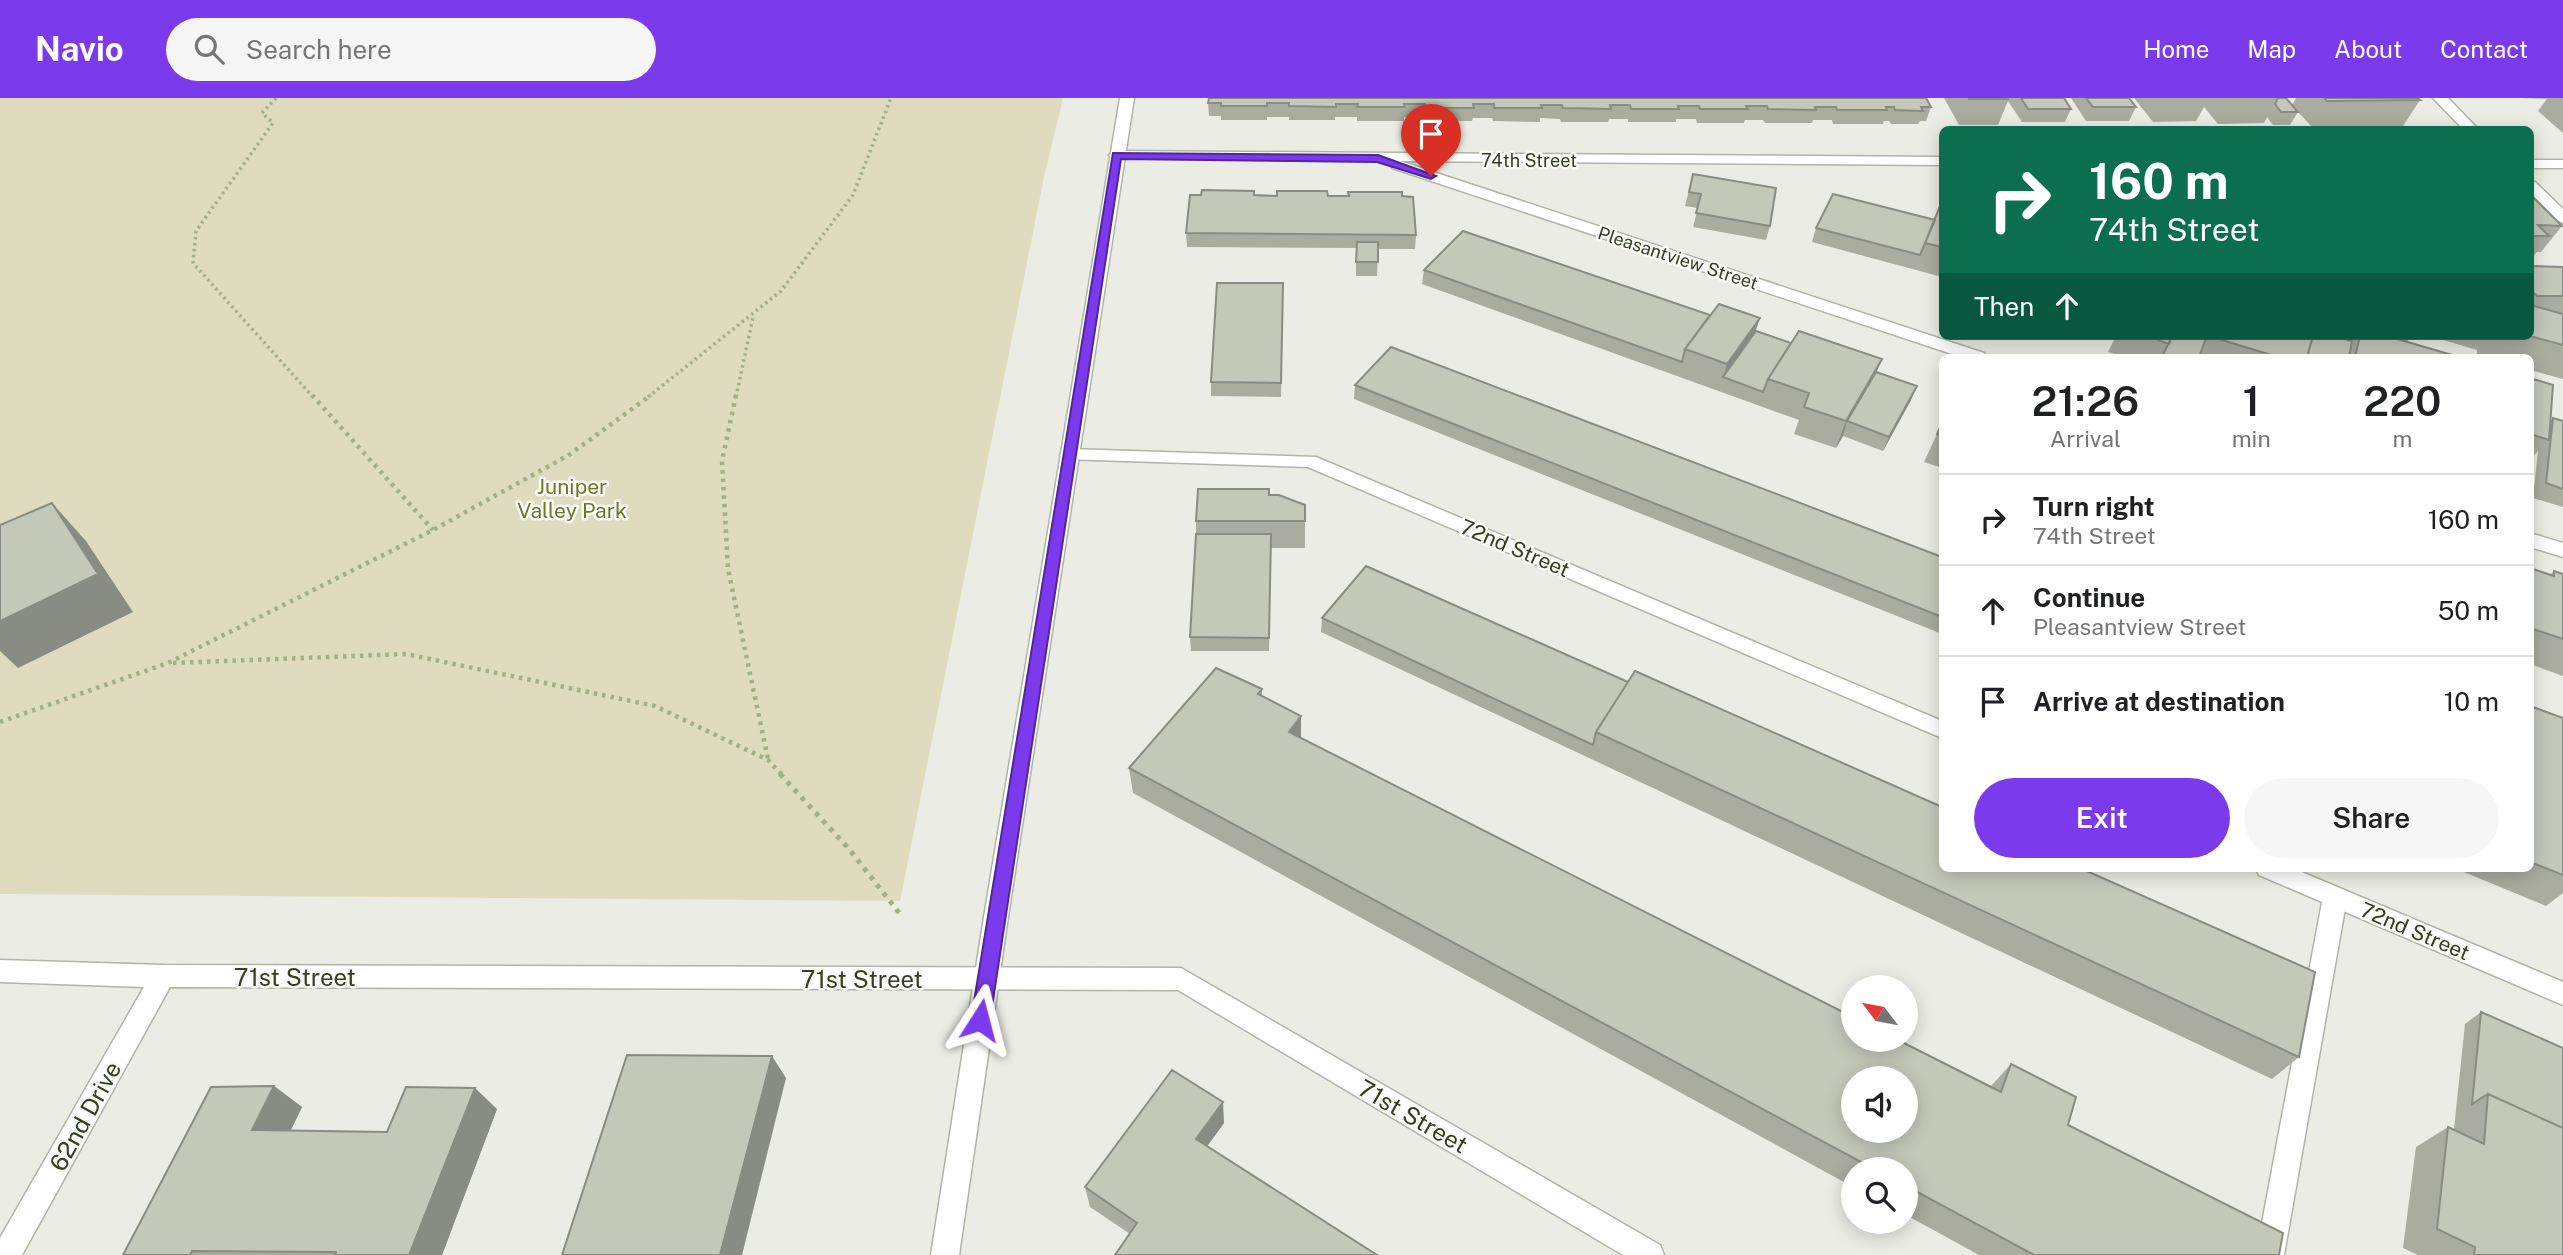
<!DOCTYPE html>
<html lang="en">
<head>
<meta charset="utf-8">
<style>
  :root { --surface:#fff; --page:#f6f6f6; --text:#202124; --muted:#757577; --line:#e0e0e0; --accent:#7c3aed }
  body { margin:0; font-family:"Public Sans",sans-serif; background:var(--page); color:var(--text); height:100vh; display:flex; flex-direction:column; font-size:26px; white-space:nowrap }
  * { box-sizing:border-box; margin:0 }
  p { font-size:23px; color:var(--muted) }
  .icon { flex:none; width:38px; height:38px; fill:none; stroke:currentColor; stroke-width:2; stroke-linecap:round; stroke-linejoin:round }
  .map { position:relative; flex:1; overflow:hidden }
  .sheet { position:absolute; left:1939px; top:256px; width:595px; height:518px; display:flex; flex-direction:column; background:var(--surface); border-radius:10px; box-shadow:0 4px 18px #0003 }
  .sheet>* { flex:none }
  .hud { position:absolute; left:1939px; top:28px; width:595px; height:214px; border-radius:10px; box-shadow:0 4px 18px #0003; background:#0b6e4f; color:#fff; overflow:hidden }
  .needle { width:46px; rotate:302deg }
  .fabs { position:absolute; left:1841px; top:877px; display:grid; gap:14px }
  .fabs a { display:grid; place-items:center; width:77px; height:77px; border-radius:50%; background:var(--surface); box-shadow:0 4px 18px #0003; font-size:35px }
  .pin { position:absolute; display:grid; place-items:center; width:60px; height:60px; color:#fff; margin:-72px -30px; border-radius:50% 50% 50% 0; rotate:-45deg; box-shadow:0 0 7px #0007 }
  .pin .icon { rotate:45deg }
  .me { position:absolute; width:77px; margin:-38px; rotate:9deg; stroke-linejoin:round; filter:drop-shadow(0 0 5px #0008) }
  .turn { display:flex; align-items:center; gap:24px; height:147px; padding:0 35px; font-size:32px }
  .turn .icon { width:91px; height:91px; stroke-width:2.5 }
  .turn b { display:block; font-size:49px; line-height:60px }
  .then { display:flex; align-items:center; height:66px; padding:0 35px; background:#0003; gap:14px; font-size:26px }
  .eta { display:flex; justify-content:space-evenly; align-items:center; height:119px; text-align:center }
  .eta b { font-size:42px; font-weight:600; line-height:49px }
  .primary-button { display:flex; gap:14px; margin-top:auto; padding:14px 35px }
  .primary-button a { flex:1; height:80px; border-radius:42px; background:var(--accent); color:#fff; font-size:28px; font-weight:600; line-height:80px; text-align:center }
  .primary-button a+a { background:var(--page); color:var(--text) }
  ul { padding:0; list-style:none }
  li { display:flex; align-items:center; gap:21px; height:91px; padding:0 35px; border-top:2px solid var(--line) }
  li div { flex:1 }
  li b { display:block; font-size:26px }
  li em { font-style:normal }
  header { display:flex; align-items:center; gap:42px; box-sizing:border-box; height:98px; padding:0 35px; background:var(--accent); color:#fff }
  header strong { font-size:33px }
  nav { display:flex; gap:38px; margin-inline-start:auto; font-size:24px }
  .search { width:490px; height:63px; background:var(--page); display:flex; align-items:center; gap:18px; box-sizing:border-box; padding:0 24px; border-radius:38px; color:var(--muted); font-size:26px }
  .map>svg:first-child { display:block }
  .green { fill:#dedbbe }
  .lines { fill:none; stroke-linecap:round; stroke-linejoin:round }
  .service-casing { stroke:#b0b5a7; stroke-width:3 }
  .minor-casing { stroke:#b0b5a7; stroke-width:3 }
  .tertiary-casing { stroke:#b0b5a7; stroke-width:3 }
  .path-far2 { stroke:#a2b085; stroke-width:3.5; stroke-dasharray:2.5 3.5; stroke-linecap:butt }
  .path-far1 { stroke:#a2b085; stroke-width:4.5; stroke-dasharray:3.5 5; stroke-linecap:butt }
  .path { stroke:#a2b085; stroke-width:5; stroke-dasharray:4.5 6; stroke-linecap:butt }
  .service { fill:#fff; fill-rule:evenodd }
  .minor { fill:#fff; fill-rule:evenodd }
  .tertiary { fill:#fff; fill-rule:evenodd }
  .wall { fill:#a9ac9f }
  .shaded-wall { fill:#898c82 }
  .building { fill:#c4c8b9; stroke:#898c82; stroke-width:2; fill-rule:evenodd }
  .route { fill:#7c3aed; stroke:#51269a; stroke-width:2 }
  .labels { text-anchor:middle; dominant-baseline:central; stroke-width:5; stroke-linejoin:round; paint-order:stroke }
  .far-street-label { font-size:18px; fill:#343f24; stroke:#f9faf5 }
  .park-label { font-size:21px; fill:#73752e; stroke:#f9faf5 }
  .street-label { font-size:21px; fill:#343f24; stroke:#f9faf5 }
  .near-street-label { font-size:24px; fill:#343f24; stroke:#f9faf5 }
</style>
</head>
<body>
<header>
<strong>Navio</strong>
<div class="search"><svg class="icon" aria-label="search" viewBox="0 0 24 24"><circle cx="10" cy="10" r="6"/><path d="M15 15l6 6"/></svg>Search here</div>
<nav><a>Home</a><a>Map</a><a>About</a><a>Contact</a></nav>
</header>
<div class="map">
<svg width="2563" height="1157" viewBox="0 0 2563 1157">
  <rect width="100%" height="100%" fill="#ebede4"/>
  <path class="green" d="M0,0h1063l-19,79 -144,724 -900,-7z"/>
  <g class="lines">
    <defs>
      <path id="service" d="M2335,789l8,3 4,7 -63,358h-28l67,-358 4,-7z"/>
      <path id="minor" d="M2433,0h15l31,32h-15z
        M1116,53l826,6v8l-542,-4 584,192 3,4h-26l-569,-189 -2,-3 4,-4 -283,-3 -2,-3z
        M2530,62h33v8h-33z
        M2530,83l5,1 28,27v14l-5,-2 -28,-27z
        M1069,351l247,8 626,264v17l-634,-271 -245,-8 -3,-4 3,-4z
        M2530,435l33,10v14l-33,-10z
        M2255,770h37l271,114v23l-304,-130z
        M0,862l163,5 1018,3 479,277 4,10h-41l-445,-265 -1008,-3 -148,268h-22v-17l144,-251 -144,-5z"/>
      <path id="tertiary" d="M1120,0h14l-126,819 -49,338h-28l53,-338z"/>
    </defs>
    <use href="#service" class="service-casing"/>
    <use href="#minor" class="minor-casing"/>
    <use href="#tertiary" class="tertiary-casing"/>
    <path class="path-far2" d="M276,0l-14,15 11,10 -77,108 -3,32 120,134
      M648,299l133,-106 72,-96 38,-97
      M736,299l17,-80"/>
    <path class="path-far1" d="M312,297l121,135
      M736,297l-14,66 6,108 40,190
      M173,565l233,-9 249,52 113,54 14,15
      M0,624l168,-59 265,-133 136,-75 82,-60"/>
    <path class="path" d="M780,676l69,75 51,65"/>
    <use href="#service" class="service"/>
    <use href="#minor" class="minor"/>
    <use href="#tertiary" class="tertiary"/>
  </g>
  <path class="wall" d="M1944,0h120l7,11 -6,13h-43l-14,-21 -10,24h-39z
    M2071,0h58l7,9 -7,14h-43z
    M2134,0h153l5,7 4,-7h121l3,2 -17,26 -91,1 -14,-15 -8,13h-17l-6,-8 -3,6 -46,1 -14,-17 -8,14 -43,1z
    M2522,0h41v35l-25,-22 9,-12z
    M1208,5l723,4 -5,14h-6l-2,3h-27l-2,-3h-5l-1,3h-50l-1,-4h-19l-1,3h-47l-2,-3h-18l-1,3h-47l-1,-4h-20v3h-48v-3h-19l-1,3h-47l-1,-3 -20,-1v4l-47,-1 -1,-3h-19l-1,3h-47l-1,-3 -20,-1v4h-47v-4h-22v3h-46v-3h-22v3h-46v-4h-12z
    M1693,76l77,52 -4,14 -73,-13 5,-19 -13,-2z
    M2530,96l32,32 -21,26h-4l-7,8z
    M1254,97l148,1 14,39 -1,14h-37l-1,27h-21v-28l-169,-1 -1,-14z
    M1942,103v76l-130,-35 4,-14 119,-8z
    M2530,168l33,1v112l-33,-9v-13h-43l-10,-3v-4l-44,-13v-1h97z
    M1424,172l332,61 120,41 35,28 -28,51 -40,-15 -7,12 -42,-14 5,-14 -377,-136z
    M1283,185l-2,114 -70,-1v-14z
    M2116,238h218l18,5 4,-5h55l-4,6 52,15h-335l-16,-5z
    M2530,280l20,43 3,-3 10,3v86l-30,-9 5,-47 -8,9z
    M1355,287l587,172v77l-588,-235z
    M1942,325v45l-18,-6z
    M1269,397l36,10v43h-34l-2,103h-78l-1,-14 6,-103v-13z
    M1366,468l933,491 -27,22 -951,-447 1,-14z
    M2530,470l20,7 4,-4 9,3v102l-33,-12z
    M1262,591v7l39,20v22l690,348 20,-22 57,61 211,130h-300l-73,-40v-46h-53v18l-720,-394 -4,-25z
    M2530,608l33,12v175l-17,13 -92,-38h76z
    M2481,914l82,243h-145l-15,-7 13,-101 32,-20 6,2 11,-105z
    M274,988l28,21 -12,24 97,1 110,-23 -55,146h-319z
    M1224,1025l-17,23 -77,88 -40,-27 -5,-20z"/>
  <path class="shaded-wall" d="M1760,220l-9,27 -28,32 4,-13z
    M1882,261l-11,27 -24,35 -4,15 -7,12 10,-27z
    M1917,288l-6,14 -28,51 6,-14z
    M52,405l34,38 47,71 -115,56 -18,-17v-30z
    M1301,618v26l-12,-10z
    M772,958l14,22 -44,177h-22z
    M274,988l28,21 -21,44 -29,-21z
    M475,990l22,21 -55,146h-33z
    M1223,1004l1,21 -26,36 -2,-20z"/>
  <path class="building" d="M1209,0h717l5,9h-10l2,4 -28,-1 -1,-3h-8l1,3h-50l-1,-3h-21l1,3 -48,-1 -1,-3h-21l2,3h-48l-1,-3h-21l1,3h-48l-1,-4h-20l1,4 -48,-1 -1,-3h-21l1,3h-48v-4h-21l1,4h-48l-1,-4h-21l1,3h-48l1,-3h-22v3l-47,-1v-3h-22v3h-46v-3h-13z
    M1969,0h39v1h-39z
    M2021,0h43l7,11h-43z
    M2086,0h43l7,9h-43z
    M2278,0h8l12,14h-17l-6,-8z
    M2324,0h93l3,2 -93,1z
    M1693,76l83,14 -6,38 -74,-13 5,-19 -12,-2z
    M1202,92l52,1v4l23,1v-5h50l1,5h21l-1,-4h54v4l11,1 3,38 -230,-2 4,-38h11z
    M1833,96l102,26 -15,35 -104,-27z
    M2530,96l32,32 -24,-1 11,11h-19z
    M1942,103v46l-17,-4z
    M1463,133l247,84 -25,34 -3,13 -258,-92z
    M1357,144h21v20h-22z
    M2530,168l33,1v29h-26l-7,-7z
    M1217,185h66l-2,100 -70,-1z
    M1719,206l41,14 -33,46 -42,-15z
    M2530,207l33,9v31l-33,-9z
    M1756,233l35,12 -23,36 -5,13 -40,-15z
    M1799,233l83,28 -36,62 -42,-14 5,-14 -41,-14z
    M2159,238h13l-3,8 -11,-4 2,-4z
    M2172,238h35l-8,21h-37z
    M2213,238h100l-6,21h-29l-66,-20z
    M2313,238h21l18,5 -3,16h-42z
    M2360,238h27l72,21h-104z
    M1391,249l551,210v60l-587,-232z
    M1876,274l41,14 -28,51 -42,-16z
    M2530,280l23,7 -4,55 -19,-6z
    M2553,320l10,3v68l-17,-6z
    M1942,325v13l-5,-2z
    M1198,391h71v6h10l26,10v16h-109z
    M52,405l46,71 -98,47v-96z
    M1196,436h75l-2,104 -79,-1z
    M1366,468l262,116 -32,50 -3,13 -271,-127z
    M2530,470l24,8v-5l9,3v65l-33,-11z
    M1216,570l46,21 -4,5 43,22 -12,16 564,285v23h45l103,52 10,-28 65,33 -8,28 215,108 -4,22h-245l-128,-69v-17h-32l-745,-401zM1853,980h53v52h-53z
    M1635,573l307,136v61h138l235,104 -16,85 -703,-325z
    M2530,608l33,12v157l-33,-13z
    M2481,914l82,36v80l-75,-34 -16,10z
    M627,957l145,1 -52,199h-158z
    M1172,972l51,32 -27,37 181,116h-262l22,-32 -52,-36z
    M274,988l-22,44 135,2 19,-45 69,1 -66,167h-74l1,-3 -144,-1 -2,4h-67l88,-168z
    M2488,996l75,34v127h-89l1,-8 -38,-18 11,-102 36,17z"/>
  <path class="route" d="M1113,55l265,2 58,21 -5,3 -54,-17 -256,-3 -131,861 -3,6 -7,3 -6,-3 -3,-6z"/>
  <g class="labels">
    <g class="far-street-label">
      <text x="1529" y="62">74th Street</text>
      <text transform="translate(1678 160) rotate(18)">Pleasantview Street</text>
    </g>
    <g class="park-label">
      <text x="572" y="388">Juniper<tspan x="572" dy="24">Valley Park</tspan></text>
    </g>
    <g class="street-label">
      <text transform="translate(1515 450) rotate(23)">72nd Street</text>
      <text transform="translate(2415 833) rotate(23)">72nd Street</text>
    </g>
    <g class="near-street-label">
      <text x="295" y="879">71st Street</text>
      <text x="862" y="881">71st Street</text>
      <text transform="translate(85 1018) rotate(-61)">62nd Drive</text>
      <text transform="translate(1413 1018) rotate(30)">71st Street</text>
    </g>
  </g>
</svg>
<div class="fabs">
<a><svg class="needle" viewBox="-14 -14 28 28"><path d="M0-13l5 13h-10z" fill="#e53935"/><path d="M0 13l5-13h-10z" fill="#757577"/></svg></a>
<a><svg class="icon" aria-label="sound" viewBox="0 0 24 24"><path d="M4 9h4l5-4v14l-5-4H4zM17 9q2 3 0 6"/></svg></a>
<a><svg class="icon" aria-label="search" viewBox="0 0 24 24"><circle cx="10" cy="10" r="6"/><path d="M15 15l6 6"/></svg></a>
</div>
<div class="pin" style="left:1431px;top:78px;background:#d93025"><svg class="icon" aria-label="arrive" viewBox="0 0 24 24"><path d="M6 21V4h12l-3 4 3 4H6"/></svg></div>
<svg class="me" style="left:980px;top:922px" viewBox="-20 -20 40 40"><path d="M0-17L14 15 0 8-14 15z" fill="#7c3aed" stroke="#fff" stroke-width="4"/></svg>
<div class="hud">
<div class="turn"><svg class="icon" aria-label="right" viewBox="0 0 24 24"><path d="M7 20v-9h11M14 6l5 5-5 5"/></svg><div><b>160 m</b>74th Street</div></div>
<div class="then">Then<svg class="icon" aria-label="ahead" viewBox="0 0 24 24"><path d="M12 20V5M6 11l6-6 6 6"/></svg></div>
</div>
<section class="sheet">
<div class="eta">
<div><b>21:26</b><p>Arrival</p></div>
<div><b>1</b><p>min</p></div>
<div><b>220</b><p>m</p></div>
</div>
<ul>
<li><svg class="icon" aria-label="right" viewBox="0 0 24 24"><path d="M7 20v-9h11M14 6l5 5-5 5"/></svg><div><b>Turn right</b><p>74th Street</p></div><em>160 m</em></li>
<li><svg class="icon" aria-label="ahead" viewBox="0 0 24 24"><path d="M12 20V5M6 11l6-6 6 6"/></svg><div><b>Continue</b><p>Pleasantview Street</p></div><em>50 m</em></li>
<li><svg class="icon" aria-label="arrive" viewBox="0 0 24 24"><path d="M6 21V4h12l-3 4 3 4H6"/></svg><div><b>Arrive at destination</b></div><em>10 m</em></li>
</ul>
<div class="primary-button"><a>Exit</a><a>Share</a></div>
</section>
</div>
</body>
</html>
